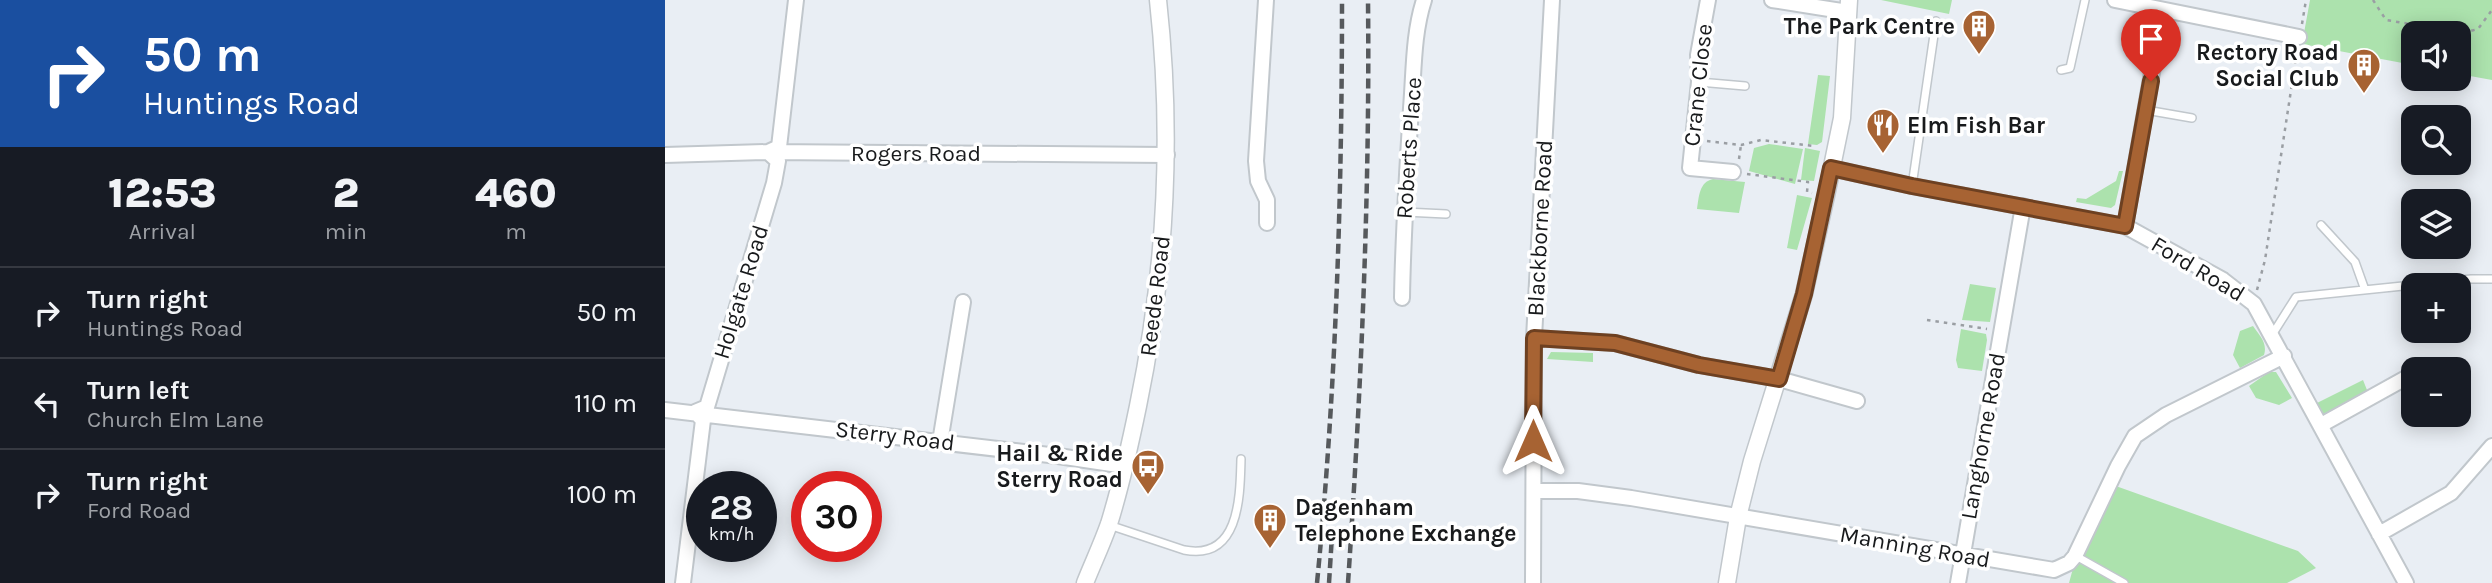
<!DOCTYPE html>
<html lang="en">
<head>
<meta charset="utf-8">
<style>
  :root { --surface:#171b24; --page:#242831; --text:#f1f3f6; --muted:#9ea1a6; --line:#363941 }
  body { margin:0; font-family:Karla,sans-serif; background:var(--page); color:var(--text); height:100vh; display:flex; flex-direction:column; font-size:26px; white-space:nowrap }
  * { box-sizing:border-box; margin:0 }
  p { font-size:23px; color:var(--muted) }
  .icon { flex:none; width:38px; height:38px; fill:none; stroke:currentColor; stroke-width:2; stroke-linecap:round; stroke-linejoin:round }
  .map { position:relative; flex:1; overflow:hidden }
  .sheet { display:flex; flex-direction:column; background:var(--surface); width:665px }
  .sheet>* { flex:none }
  .guide { background:#1a4fa0; color:#fff; overflow:hidden }
  .controls { position:absolute; left:1736px; top:21px; display:grid; gap:14px }
  .controls a { display:grid; place-items:center; width:70px; height:70px; border-radius:14px; background:var(--surface); box-shadow:0 4px 18px #0003; font-size:35px }
  .speed { position:absolute; left:21px; top:471px; display:flex; gap:14px; font-size:35px; font-weight:700; text-align:center }
  .speed>* { display:grid; place-content:center; width:91px; height:91px; border-radius:50%; background:var(--surface); box-shadow:0 4px 18px #0003; line-height:1 }
  .speed small { font-size:18px; font-weight:400 }
  .speed .limit { border:10px solid #d22; background:#fff; color:#111 }
  .pin { position:absolute; display:grid; place-items:center; width:60px; height:60px; color:#fff; margin:-72px -30px; border-radius:50% 50% 50% 0; rotate:-45deg; box-shadow:0 0 7px #0007 }
  .pin .icon { rotate:45deg }
  .me { position:absolute; width:77px; margin:-38px; rotate:0deg; stroke-linejoin:round; filter:drop-shadow(0 0 5px #0008) }
  .turn { display:flex; align-items:center; gap:24px; height:147px; padding:0 28px; font-size:32px }
  .turn .icon { width:91px; height:91px; stroke-width:2.5 }
  .turn b { display:block; font-size:49px; line-height:60px }
  .eta { display:flex; justify-content:space-evenly; align-items:center; height:119px; text-align:center }
  .eta b { font-size:42px; font-weight:800; line-height:49px }
  ul { padding:0; list-style:none }
  li { display:flex; align-items:center; gap:21px; height:91px; padding:0 28px; border-top:2px solid var(--line) }
  li div { flex:1 }
  li b { display:block; font-size:26px }
  li em { font-style:normal }
  main { display:flex; flex:1; min-height:0 }
  .map>svg:first-child { display:block }
  .green { fill:#ace2ad }
  .lines { fill:none; stroke-linecap:round; stroke-linejoin:round }
  .service-casing { stroke:#c1c7cc; stroke-width:10 }
  .minor-casing { stroke:#c1c7cc; stroke-width:18 }
  .tertiary-casing { stroke:#c1c7cc; stroke-width:19 }
  .path { stroke:#9a9ea3; stroke-width:2.5; stroke-dasharray:3.5 5; stroke-linecap:butt }
  .service { stroke:#fff; stroke-width:7 }
  .minor { stroke:#fff; stroke-width:14 }
  .tertiary { stroke:#fff; stroke-width:16 }
  .rail { stroke:#56595c; stroke-width:4.5; stroke-dasharray:10 5; stroke-linecap:butt }
  .route-casing { stroke:#6d4021; stroke-width:18 }
  .route { stroke:#a76333; stroke-width:12 }
  .labels { text-anchor:middle; dominant-baseline:central; stroke-width:7; stroke-linejoin:round; paint-order:stroke }
  .poi-label { font-size:23px; font-weight:bold; fill:#181a1c; stroke:#fff; text-anchor:end }
  .street-label { font-size:23px; fill:#181a1c; stroke:#fff }
</style>
</head>
<body>
<main>
<section class="sheet">
<div class="guide">
<div class="turn"><svg class="icon" aria-label="right" viewBox="0 0 24 24"><path d="M7 20v-9h11M14 6l5 5-5 5"/></svg><div><b>50 m</b>Huntings Road</div></div>
</div>
<div class="eta">
<div><b>12:53</b><p>Arrival</p></div>
<div><b>2</b><p>min</p></div>
<div><b>460</b><p>m</p></div>
</div>
<ul>
<li><svg class="icon" aria-label="right" viewBox="0 0 24 24"><path d="M7 20v-9h11M14 6l5 5-5 5"/></svg><div><b>Turn right</b><p>Huntings Road</p></div><em>50 m</em></li>
<li><svg class="icon" aria-label="left" viewBox="0 0 24 24"><path d="M17 20v-9H6M10 6l-5 5 5 5"/></svg><div><b>Turn left</b><p>Church Elm Lane</p></div><em>110 m</em></li>
<li><svg class="icon" aria-label="right" viewBox="0 0 24 24"><path d="M7 20v-9h11M14 6l5 5-5 5"/></svg><div><b>Turn right</b><p>Ford Road</p></div><em>100 m</em></li>
</ul>
</section>
<div class="map">
<svg width="1827" height="583" viewBox="0 0 1827 583">
  <rect width="100%" height="100%" fill="#e9eef4"/>
  <path class="green" d="M1216,0h71l-3,14z
    M1645,0h182v80l-33,-6v-41h-46v32l-111,-21z
    M1153,75l12,1 -8,66 -5,3 -9,-1z
    M1104,144l34,5 -8,35 -46,-13 5,-23z
    M1140,148l15,3 -6,30 -13,-1z
    M1454,171h4l-8,34 -4,3 -35,-6 1,-4 9,1 30,-18z
    M1048,179l32,3 -6,31 -42,-4c2,-12 2,-27 16,-30z
    M1132,195l15,3 -15,52 -10,-2z
    M1305,284l26,4 -6,34 -28,-2z
    M1588,326c6,9 15,17 11,29l-24,13 -7,-13 7,-24z
    M1296,329l25,5 1,6 -5,31 -24,-3 -2,-8z
    M886,352l42,1v9l-46,-3z
    M1604,372h7l16,26 -13,7 -23,-7 -7,-12z
    M1698,380l6,15 -44,23 -8,-15z
    M1448,485l185,66 18,17 -29,15h-218l6,-22z"/>
  <g class="lines">
    <defs>
      <path id="service" d="M1396,70l9,-2 15,-68
        M1034,82l46,4
        M1481,110l46,8
        M1247,186l24,-165
        M740,212l41,2
        M1656,225l34,37 10,28
        M1607,335l24,-38 175,-18h21
        M444,525l75,25c56,11 56,-54 57,-91
        M1411,556l48,27"/>
      <path id="minor" d="M601,0l-10,161 2,20 9,19v23
        M1043,0l-10,55 1,27 -9,86 43,4
        M1107,0l76,12
        M1450,0l184,37
        M0,155l103,-3 399,3
        M1166,168l81,18 213,40 98,54 31,24 152,279
        M1460,226l38,-216
        M737,298c1,-64 5,-127 9,-190 3,-36 2,-74 13,-108
        M869,338l81,5 84,22 80,14 78,22
        M0,410l393,46 67,10
        M1656,425l92,-51
        M275,442l23,-140
        M869,491h44l53,7 423,72 15,-7 6,-7 43,-90 17,-30 31,-21 118,-59
        M1714,534l72,-41 41,-47
        M18,583l20,-163 -8,-8 12,-5 67,-224 4,-22 -10,-9 11,-5 17,-147
        M868,583l1,-245 18,-338
        M1293,583l65,-377"/>
      <path id="tertiary" d="M420,583c8,-20 17,-39 24,-59 12,-39 21,-79 29,-118 28,-135 35,-270 20,-406
        M1062,583l11,-66 14,-56 52,-167 22,-98 16,-78 7,-118"/>
    </defs>
    <use href="#service" class="service-casing"/>
    <use href="#minor" class="minor-casing"/>
    <use href="#tertiary" class="tertiary-casing"/>
    <path class="path" d="M1708,0l13,20 77,13 15,-4 14,-19
      M1637,24l4,-24
      M1042,141l34,4 20,-5 53,6
      M1074,159l2,-14
      M1082,174l61,8 -1,10 5,1
      M1592,290l8,-30 32,-209
      M1262,320l60,9"/>
    <use href="#service" class="service"/>
    <use href="#minor" class="minor"/>
    <use href="#tertiary" class="tertiary"/>
    <path class="rail" d="M652,583c19,-194 25,-388 25,-583
      M664,583l3,-48
      M683,583c13,-194 22,-388 20,-583"/>
  </g>
  <g class="lines">
    <defs>
      <path id="route" d="M868,441l1,-103 81,5 84,22 80,14 25,-85 27,-126 81,18 213,40 26,-145"/>
    </defs>
    <use href="#route" class="route-casing"/>
    <use href="#route" class="route"/>
  </g>
  <defs>
    <symbol id="building-pin" viewBox="-11 -11 22 30"><path d="M0 17L-7.5 6A9.5 9.5 0 1 1 7.5 6Z" fill="#a76333" stroke="#fff"/><path d="M-4-6H4V6H1V3H-1V6H-4ZM-2.5-4.3h1.7v1.8h-1.7ZM.8-4.3h1.7v1.8H.8ZM-2.5-1h1.7V.8h-1.7ZM.8-1h1.7V.8H.8Z" fill="#fff"/></symbol>
    <symbol id="restaurant-pin" viewBox="-11 -11 22 30"><path d="M0 17L-7.5 6A9.5 9.5 0 1 1 7.5 6Z" fill="#a76333" stroke="#fff"/><path d="M-5-6h1v4h1v-4h1v4h1v-4h1v5L-1.5 .5V6h-2V.5L-5-1ZM5-6V6H3V1.5H1.5Q1.5-4 5-6Z" fill="#fff"/></symbol>
    <symbol id="bus-pin" viewBox="-11 -11 22 30"><path d="M0 17L-7.5 6A9.5 9.5 0 1 1 7.5 6Z" fill="#a76333" stroke="#fff"/><path d="M-5-6H5V4H4V6H2V4H-2V6H-4V4H-5ZM-3.5-4V0h7V-4ZM-3.5 1.2v1.5H-2V1.2ZM2 1.2v1.5H3.5V1.2Z" fill="#fff"/></symbol>
  </defs>
  <g fill-rule="evenodd">
    <use href="#building-pin" x="1295" y="7" width="38" height="52"/>
    <use href="#building-pin" x="1680" y="46" width="38" height="52"/>
    <use href="#restaurant-pin" x="1199" y="106" width="38" height="52"/>
    <use href="#bus-pin" x="464" y="447" width="38" height="52"/>
    <use href="#building-pin" x="586" y="501" width="38" height="52"/>
  </g>
  <g class="labels">
    <g class="poi-label">
      <text x="1290" y="26">The Park Centre</text>
      <text x="1674" y="52">Rectory Road<tspan x="1674" dy="26">Social Club</tspan></text>
      <text x="1242" y="125" text-anchor="start">Elm Fish Bar</text>
      <text x="458" y="453">Hail &amp; Ride<tspan x="458" dy="26">Sterry Road</tspan></text>
      <text x="630" y="507" text-anchor="start">Dagenham<tspan x="630" dy="26">Telephone Exchange</tspan></text>
    </g>
    <g class="street-label">
      <text transform="translate(1033 85) rotate(-84)">Crane Close</text>
      <text transform="translate(744 148) rotate(-86)">Roberts Place</text>
      <text x="251" y="153">Rogers Road</text>
      <text transform="translate(875 228) rotate(-87)">Blackborne Road</text>
      <text transform="translate(1533 269) rotate(31)">Ford Road</text>
      <text transform="translate(76 292) rotate(-73)">Holgate Road</text>
      <text transform="translate(490 296) rotate(-83)">Reede Road</text>
      <text transform="translate(230 436) rotate(7)">Sterry Road</text>
      <text transform="translate(1318 436) rotate(-80)">Langhorne Road</text>
      <text transform="translate(1250 547) rotate(10)">Manning Road</text>
    </g>
  </g>
</svg>
<div class="controls">
<a><svg class="icon" aria-label="sound" viewBox="0 0 24 24"><path d="M4 9h4l5-4v14l-5-4H4zM17 9q2 3 0 6"/></svg></a>
<a><svg class="icon" aria-label="search" viewBox="0 0 24 24"><circle cx="10" cy="10" r="6"/><path d="M15 15l6 6"/></svg></a>
<a><svg class="icon" aria-label="layers" viewBox="0 0 24 24"><path d="M12 4l9 5-9 5-9-5zM3 14l9 5 9-5"/></svg></a>
<a>+</a>
<a>−</a>
</div>
<div class="speed"><div>28<small>km/h</small></div><div class="limit">30</div></div>
<div class="pin" style="left:1486px;top:81px;background:#d93025"><svg class="icon" aria-label="arrive" viewBox="0 0 24 24"><path d="M6 21V4h12l-3 4 3 4H6"/></svg></div>
<svg class="me" style="left:868px;top:441px" viewBox="-20 -20 40 40"><path d="M0-17L14 15 0 8-14 15z" fill="#a76333" stroke="#fff" stroke-width="4"/></svg>
</div>
</main>
</body>
</html>
